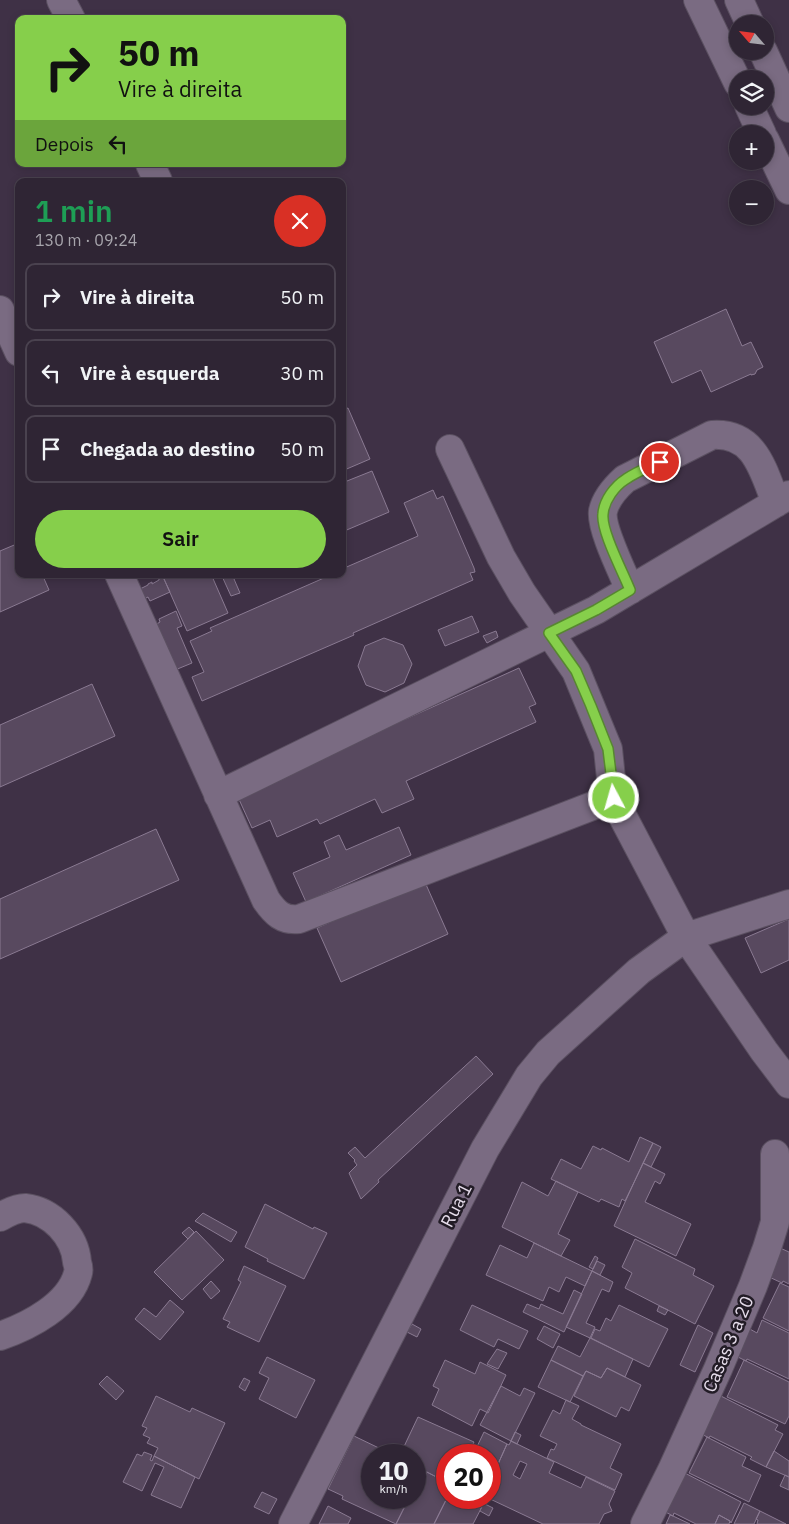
<!DOCTYPE html>
<html lang="pt">
<head>
<meta charset="utf-8">
<style>
  :root { --surface:#2f2534; --page:#3b3140; --text:#f1f3f6; --muted:#a7a5ac; --line:#4a424f; --accent:#86cf4b }
  body { margin:0; font-family:"IBM Plex Sans",sans-serif; background:var(--page); color:var(--text); height:100vh; display:flex; flex-direction:column; font-size:19px; white-space:nowrap }
  * { box-sizing:border-box; margin:0 }
  p { font-size:16px; color:var(--muted) }
  .icon { flex:none; width:28px; height:28px; fill:none; stroke:currentColor; stroke-width:2; stroke-linecap:round; stroke-linejoin:round }
  .map { position:relative; flex:1; overflow:hidden }
  .panel { position:absolute; left:15px; top:178px; width:331px; height:400px; display:flex; flex-direction:column; background:var(--surface); border-radius:10px; box-shadow:0 2px 8px #0003,0 0 0 1px var(--line) }
  .panel>* { flex:none }
  .banner { position:absolute; left:15px; top:15px; width:331px; height:152px; border-radius:10px; box-shadow:0 2px 8px #0003,0 0 0 1px var(--line); background:#86cf4b; color:#111; overflow:hidden }
  .needle { width:32px; rotate:298deg }
  .controls { position:absolute; left:729px; top:15px; display:grid; gap:10px }
  .controls a { display:grid; place-items:center; width:45px; height:45px; border-radius:50%; background:var(--surface); box-shadow:0 2px 8px #0003,0 0 0 1px var(--line); font-size:25px }
  .speed { position:absolute; left:361px; top:1444px; display:flex; gap:10px; font-size:25px; font-weight:700; text-align:center }
  .speed>* { display:grid; place-content:center; width:65px; height:65px; border-radius:50%; background:var(--surface); box-shadow:0 2px 8px #0003,0 0 0 1px var(--line); line-height:1 }
  .speed small { font-size:12px; font-weight:400 }
  .speed .limit { border:8px solid #d22; background:#fff; color:#111 }
  .pin { position:absolute; display:grid; place-items:center; width:42px; height:42px; color:#fff; margin:-21px; border:2px solid #fff; border-radius:50%; box-shadow:0 1px 5px #0007 }
  .me { position:absolute; width:55px; margin:-28px; rotate:354deg; stroke-linejoin:round; filter:drop-shadow(0 0 4px #0008) }
  .turn { display:flex; align-items:center; gap:18px; height:105px; padding:0 20px; font-size:22px }
  .turn .icon { width:65px; height:65px; stroke-width:2.5 }
  .turn b { display:block; font-size:35px; line-height:42px }
  .then { display:flex; align-items:center; height:48px; padding:0 20px; background:#0003; gap:10px; font-size:19px }
  .round { display:grid; place-items:center; flex:none; width:52px; height:52px; border-radius:26px; background:var(--page) }
  .head { display:flex; align-items:center; justify-content:space-between; height:85px; padding:0 20px }
  h1 { font-size:30px; font-weight:600; line-height:38px; color:#1e9e55 }
  .action { display:flex; gap:10px; margin-top:auto; padding:10px 20px }
  .action a { flex:1; height:58px; border-radius:30px; background:var(--accent); color:#111; font-size:20px; font-weight:600; line-height:58px; text-align:center }
  ul { padding:0; list-style:none }
  li { display:flex; align-items:center; gap:15px; height:68px; margin:0 10px 8px; padding:0 10px; border:2px solid var(--line); border-radius:10px }
  li div { flex:1 }
  li b { display:block; font-size:19px }
  li em { font-style:normal }
  .map>svg:first-child { display:block }
  .building { fill:#58495f; stroke:#8a7a92; fill-rule:evenodd }
  .lines { fill:none; stroke-linecap:round; stroke-linejoin:round }
  .minor-casing { stroke:#5b5061; stroke-width:30 }
  .minor { stroke:#7a6b82; stroke-width:28 }
  .route-casing { stroke:#578731; stroke-width:12 }
  .route { stroke:#86cf4b; stroke-width:9 }
  .labels { text-anchor:middle; dominant-baseline:central; stroke-width:5; stroke-linejoin:round; paint-order:stroke }
  .street-label { font-size:18px; fill:#e5dcea; stroke:#221c26 }
</style>
</head>
<body>
<div class="map">
<svg width="789" height="1524" viewBox="0 0 789 1524">
  <rect width="100%" height="100%" fill="#3f3146"/>
  <path class="building" d="M726,309l16,37 9,-4 12,25 -6,3 -2,4 -4,1v-1l-40,18 -10,-22 -29,13 -18,-41z
    M348,408l22,51 -28,12v-61z
    M372,471l17,41 -47,20v-49z
    M433,490l4,9 6,-3 31,72 1,4 -5,1 3,7 -120,53 1,2 -152,66 -10,-24 12,-5 -14,-31 22,-10 -2,-3 123,-54h9v-5l76,-33 -14,-33z
    M19,543v31h23l7,16 -49,22v-61z
    M155,574h12l-3,5 6,13 -20,9 -2,-4 -4,2 -4,-10 8,-4v-1l4,-2v2l7,-4v-2z
    M176,574h35l17,39 -41,18 -23,-52z
    M221,574h25l-12,5 6,14 -9,3z
    M176,611l6,15 -5,2 15,35 -34,14 -3,-52 5,-3 -1,-3z
    M472,616l7,16 -34,14 -7,-16z
    M496,631l2,6 -11,6 -4,-7z
    M384,638l19,7 9,19 -8,19 -19,9 -19,-7 -8,-19 7,-20z
    M519,668l17,36 -7,3 7,15 -130,59 8,18 -32,14 -7,-14 -55,25 -3,-5 -40,18 -7,-17 -18,8 -15,-33z
    M92,684l23,52 -115,51v-62z
    M399,827l12,28 -105,47 -13,-29 37,-16 -6,-15 15,-7 7,15z
    M156,829l23,51 -179,79v-60z
    M424,880l24,54 -107,48 -24,-54z
    M789,919v41l-28,13 -16,-35z
    M476,1056l17,18 -115,106 1,2 -18,17 -12,-26 8,-8 -3,-4 1,-1 -7,-7 7,-6 10,11z
    M640,1137l13,6 -28,58 -3,-2 -3,8 -18,-8 -2,3 -48,-23 10,-20 20,10 12,-23 8,4 1,-2 27,14z
    M653,1143l8,4 -10,20 -8,-4z
    M643,1163l22,11 -5,10 -5,-3 -10,21 46,22 -15,32 -62,-30z
    M556,1181l22,11 -20,42 12,6 -9,16 -59,-29 20,-45 26,14z
    M265,1204l48,25 1,-2 13,6 -23,46 -37,-18 1,-2 -23,-12z
    M203,1213l34,19 -6,10 -36,-21z
    M189,1227l5,5 -6,7 -6,-6z
    M196,1231l28,29 -42,40 -28,-28z
    M635,1239l60,30 -2,6 21,11 -19,38 -70,-36 7,-15 -10,-6z
    M534,1243l58,28 -7,15 -19,-9 -7,15 -10,-5 -6,14 -57,-26 14,-30 27,13z
    M780,1248l9,4v32l-6,-3 -1,2 -15,-7z
    M595,1256l3,2 -5,11 -4,-2z
    M597,1261l8,4 -5,10 -8,-4z
    M244,1266l42,20 -27,56 -32,-15 3,-5 -7,-3 18,-37 -3,-2z
    M592,1271l21,11 -4,10 -7,-3 -16,34 9,4 -5,11 -24,-11z
    M211,1281l9,10 -9,8 -8,-10z
    M780,1283l9,4v44l-26,-13z
    M574,1290l8,4 -18,38 -41,-20 4,-8 12,5 2,-5 22,10z
    M170,1300l14,12 -24,28 -25,-21 9,-11 12,9z
    M472,1305l56,26 -9,18 -21,-10 -4,8 -34,-17z
    M619,1305l49,24 -19,38 -58,-29 4,-9 5,2 6,-13 5,3z
    M659,1306l9,4 -3,5 -8,-4z
    M762,1320l27,13v46l-42,-20 -1,2 -12,-6 14,-27 9,5z
    M412,1324l9,5 -4,8 -10,-5z
    M698,1325l15,8 -18,39 -15,-7z
    M544,1326l16,8 -7,14 -16,-9z
    M590,1338l43,21 -8,18 -18,-9 -6,10 -15,-7 -3,5 -32,-16 7,-14 22,11z
    M497,1349l10,4 -9,16 -11,-5z
    M267,1357l48,23 -19,38 -37,-19 10,-21 -10,-5z
    M445,1360l30,14 5,-12 26,13 -18,38 -8,-4 -8,17 -40,-21 7,-16 -6,-3z
    M551,1360l32,16 -13,26 -32,-15z
    M744,1360l45,22v34l-4,8 -58,-27z
    M607,1368l34,17 -12,26 -8,-4 -5,10 -42,-21 12,-25 15,7z
    M107,1376l17,15 -8,9 -17,-16z
    M244,1378l6,3 -5,10 -6,-4z
    M501,1386l19,10 4,-8 11,5 -24,48 -31,-16z
    M715,1393l63,32 -3,5 8,4 -17,33 -16,-8 2,-2 -42,-21 -1,2 -13,-7z
    M156,1396l34,16 2,-4 33,15 -26,56 -45,-23 4,-8 -11,-5 3,-5 -7,-3 4,-7 -5,-2z
    M566,1400l13,6 -7,13 9,5v1l40,19 -11,24 12,6 -7,16 -68,-32 4,-9 3,1 3,-6 -17,-8 13,-26 7,4z
    M418,1417l56,25 -6,13h-20v28l-33,-17v-11h-15z
    M484,1432l23,12 -17,38v-27h-17z
    M515,1432l6,3 -4,9 -6,-3z
    M354,1436l29,14 -3,5h-8v43h37l-13,26 -54,-25 1,-3 -15,-7z
    M707,1437l39,20 -4,9 19,9 -12,27 -60,-29z
    M511,1441l43,21 -5,11 32,15 5,-11 29,14 -6,13 3,7 -8,3 -5,10h-56l-55,-26h2v-16l17,-38 2,1zM520,1461l7,3 -7,15 -7,-4z
    M774,1451l15,10v16l-23,-10z
    M144,1452l8,3 -2,5 2,1 2,-5 41,21 -14,31 -30,-13 13,-28 -9,-4 -13,28 -19,-9 14,-28 5,2z
    M679,1470l62,32 -10,21 -1,-2 -11,-6 -4,9h-19l-22,-11 -1,3 -13,-7z
    M427,1472l21,11v13l-14,28h-38l13,-26h6v-9l3,2z
    M785,1475l4,2v13l-9,-4z
    M262,1492l15,7 -8,15 -15,-7z
    M448,1496v2h30l7,3 -12,23h-39z
    M483,1503l10,5 -4,8 -9,-5z
    M744,1503l16,8 -6,13h-20z
    M328,1506l23,12 -3,6h-29z
    M760,1511l26,13h-29l1,-4 -2,-1z
    M670,1515l3,1 17,8h-24z
    M719,1515l11,6 -1,3h-14z"/>
  <g class="lines">
    <defs>
      <path id="minor" d="M61,0l10,19
        M698,0l40,83
        M739,0l11,24
        M763,51l26,57
        M749,106l13,28
        M765,140l24,50
        M150,164l8,17
        M0,310l19,42
        M450,449l51,108 21,36 54,78 32,78 5,49 73,139 78,114 25,33
        M119,574l147,326c9,13 17,21 33,19l314,-121
        M630,590c-7,-17 -30,-63 -27,-79 3,-13 12,-23 22,-32l87,-44c43,-3 51,35 64,68
        M218,795l378,-185 193,-115
        M0,1217c7,-4 16,-9 25,-9 27,3 50,28 52,54 1,3 2,8 1,11 -8,32 -49,53 -78,63
        M293,1524l192,-375 44,-73 19,-23 91,-82 47,-34 103,-33
        M645,1524l27,-54 46,-101 35,-83 14,-38 8,-26v-68"/>
    </defs>
    <use href="#minor" class="minor-casing"/>
    <use href="#minor" class="minor"/>
  </g>
  <g class="lines">
    <defs>
      <path id="route" d="M614,798l-6,-49 -17,-43 -15,-35 -27,-38 47,-23 34,-20c-7,-18 -29,-59 -27,-76 1,-14 12,-28 23,-35 10,-7 23,-12 34,-17"/>
    </defs>
    <use href="#route" class="route-casing"/>
    <use href="#route" class="route"/>
  </g>
  <g class="labels">
    <g class="street-label">
      <text transform="translate(456 1205) rotate(-63)">Rua 1</text>
      <text transform="translate(728 1344) rotate(-67)">Casas 3 a 20</text>
    </g>
  </g>
</svg>
<div class="controls">
<a><svg class="needle" viewBox="-14 -14 28 28"><path d="M0-13l5 13h-10z" fill="#e53935"/><path d="M0 13l5-13h-10z" fill="#a7a5ac"/></svg></a>
<a><svg class="icon" aria-label="layers" viewBox="0 0 24 24"><path d="M12 4l9 5-9 5-9-5zM3 14l9 5 9-5"/></svg></a>
<a>+</a>
<a>−</a>
</div>
<div class="speed"><div>10<small>km/h</small></div><div class="limit">20</div></div>
<div class="pin" style="left:660px;top:462px;background:#d93025"><svg class="icon" aria-label="arrive" viewBox="0 0 24 24"><path d="M6 21V4h12l-3 4 3 4H6"/></svg></div>
<svg class="me" style="left:614px;top:798px" viewBox="-20 -20 40 40"><circle r="17" fill="#86cf4b" stroke="#fff" stroke-width="3"/><path d="M0-11L8 9 0 5-8 9z" fill="#fff"/></svg>
<div class="banner">
<div class="turn"><svg class="icon" aria-label="right" viewBox="0 0 24 24"><path d="M7 20v-9h11M14 6l5 5-5 5"/></svg><div><b>50 m</b>Vire à direita</div></div>
<div class="then">Depois<svg class="icon" aria-label="left" viewBox="0 0 24 24"><path d="M17 20v-9H6M10 6l-5 5 5 5"/></svg></div>
</div>
<section class="panel">
<div class="head"><div><h1>1 min</h1><p>130 m · 09:24</p></div><a class="round" style="background:#d93025;color:#fff"><svg class="icon" aria-label="close" viewBox="0 0 24 24"><path d="M6 6l12 12M18 6L6 18"/></svg></a></div>
<ul>
<li><svg class="icon" aria-label="right" viewBox="0 0 24 24"><path d="M7 20v-9h11M14 6l5 5-5 5"/></svg><div><b>Vire à direita</b></div><em>50 m</em></li>
<li><svg class="icon" aria-label="left" viewBox="0 0 24 24"><path d="M17 20v-9H6M10 6l-5 5 5 5"/></svg><div><b>Vire à esquerda</b></div><em>30 m</em></li>
<li><svg class="icon" aria-label="arrive" viewBox="0 0 24 24"><path d="M6 21V4h12l-3 4 3 4H6"/></svg><div><b>Chegada ao destino</b></div><em>50 m</em></li>
</ul>
<div class="action"><a>Sair</a></div>
</section>
</div>
</body>
</html>
